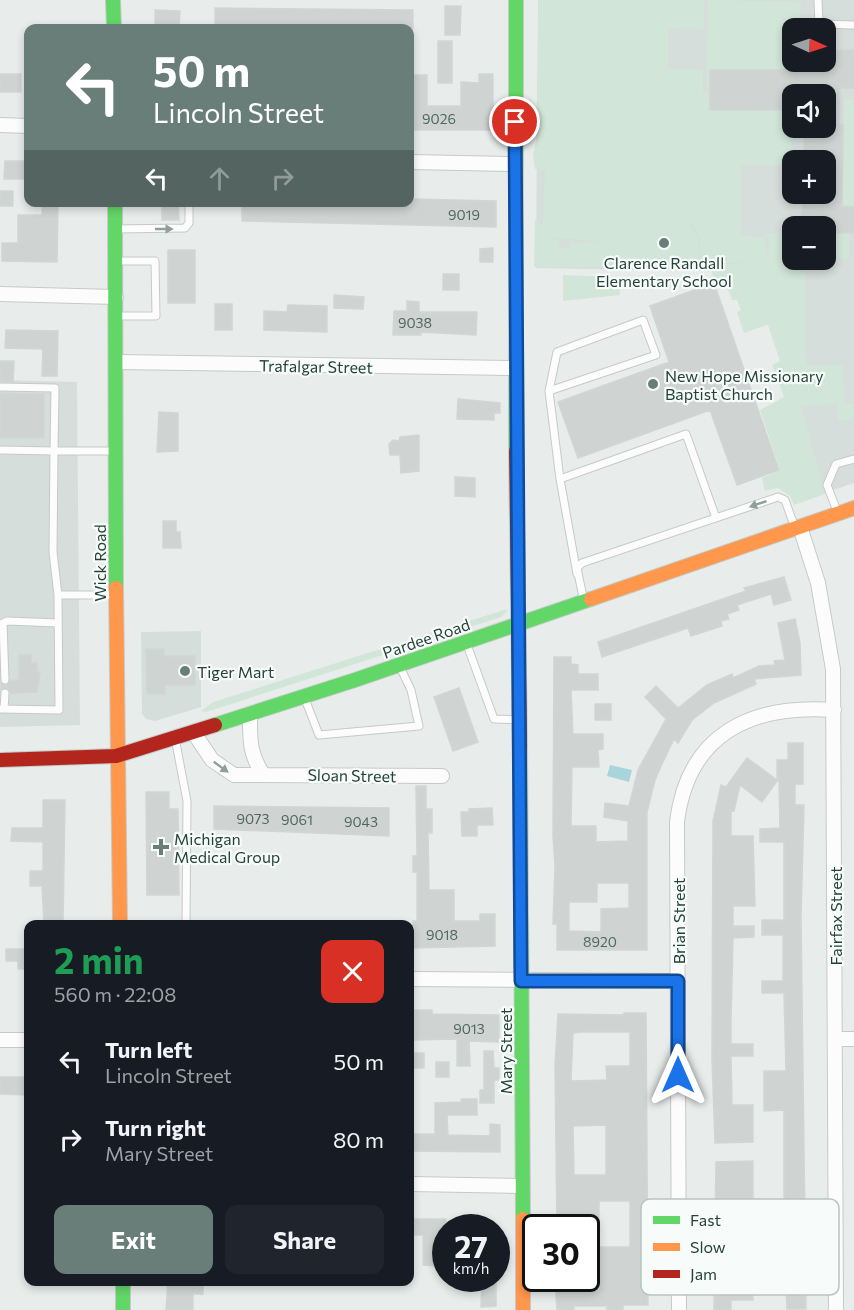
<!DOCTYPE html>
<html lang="en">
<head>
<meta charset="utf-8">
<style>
  :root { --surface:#171b24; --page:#20242c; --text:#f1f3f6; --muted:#9ea1a6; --accent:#697e78 }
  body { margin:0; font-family:Commissioner,sans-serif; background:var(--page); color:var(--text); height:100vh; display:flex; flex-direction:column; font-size:22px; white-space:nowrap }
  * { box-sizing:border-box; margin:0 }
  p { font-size:20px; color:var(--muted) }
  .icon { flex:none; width:33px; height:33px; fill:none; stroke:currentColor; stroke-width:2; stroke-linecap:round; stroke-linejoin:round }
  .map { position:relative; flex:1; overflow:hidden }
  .details { position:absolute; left:24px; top:920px; width:390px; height:366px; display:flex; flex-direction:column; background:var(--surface); border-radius:12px; box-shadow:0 3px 9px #0003 }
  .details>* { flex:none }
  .guide { position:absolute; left:24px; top:24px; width:390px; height:183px; border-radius:12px; box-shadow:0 3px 9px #0003; background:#697e78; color:#fff; overflow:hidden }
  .needle { width:39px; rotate:93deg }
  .tools { position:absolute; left:782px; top:18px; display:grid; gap:12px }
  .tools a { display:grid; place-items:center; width:54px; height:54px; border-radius:12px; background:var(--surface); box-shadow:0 3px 9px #0003; font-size:30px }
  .speed { position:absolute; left:432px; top:1214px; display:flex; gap:12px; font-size:30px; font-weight:700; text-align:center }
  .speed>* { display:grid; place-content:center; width:78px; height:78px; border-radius:50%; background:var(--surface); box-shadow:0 3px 9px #0003; line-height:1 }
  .speed small { font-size:15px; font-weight:400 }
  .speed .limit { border:3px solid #111; border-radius:9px; background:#fff; color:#111 }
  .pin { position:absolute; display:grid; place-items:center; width:51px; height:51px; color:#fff; margin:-26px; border:3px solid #fff; border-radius:50%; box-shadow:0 2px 6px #0007 }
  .me { position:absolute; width:66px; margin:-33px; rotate:0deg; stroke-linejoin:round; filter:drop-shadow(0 0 4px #0008) }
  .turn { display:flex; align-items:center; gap:21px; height:126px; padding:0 30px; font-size:27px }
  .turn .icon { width:78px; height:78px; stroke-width:2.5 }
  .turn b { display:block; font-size:42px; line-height:51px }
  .lanes { display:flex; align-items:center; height:57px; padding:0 30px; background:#0003; justify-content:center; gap:30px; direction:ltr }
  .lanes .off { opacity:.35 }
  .round { display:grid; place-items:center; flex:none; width:63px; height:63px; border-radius:12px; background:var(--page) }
  .overview { display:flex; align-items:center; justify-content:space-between; height:102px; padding:0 30px }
  h1 { font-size:36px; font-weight:700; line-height:45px; color:#1e9e55 }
  .cta { display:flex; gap:12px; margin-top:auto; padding:12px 30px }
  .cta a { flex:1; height:69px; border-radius:12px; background:var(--accent); color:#fff; font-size:24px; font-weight:700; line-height:69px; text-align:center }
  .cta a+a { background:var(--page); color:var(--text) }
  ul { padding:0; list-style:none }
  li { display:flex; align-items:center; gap:18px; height:78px; padding:0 30px }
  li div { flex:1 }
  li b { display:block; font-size:22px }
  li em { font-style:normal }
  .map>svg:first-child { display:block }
  .built { fill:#d6dedb; fill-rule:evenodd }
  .green { fill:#d1e6d8; fill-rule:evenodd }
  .water { fill:#a9d4db }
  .building { fill:#cfd4d2; stroke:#d1d6d4; stroke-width:1.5; fill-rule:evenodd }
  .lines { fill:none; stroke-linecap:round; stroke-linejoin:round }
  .lane-casing { stroke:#c5cac8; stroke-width:9 }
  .street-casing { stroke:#c5cac8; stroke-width:16 }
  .fast-casing { stroke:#c3cbc8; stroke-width:16 }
  .slow-casing { stroke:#c3cbc8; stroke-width:16 }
  .jam-casing { stroke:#c3cbc8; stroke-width:16 }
  .lane { stroke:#fcfcfc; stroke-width:7 }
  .street { stroke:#fcfcfc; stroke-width:14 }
  .fast { stroke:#63d668; stroke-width:14 }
  .slow { stroke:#ff974d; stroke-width:14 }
  .jam { stroke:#b3261e; stroke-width:14 }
  .oneway { fill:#909f9b }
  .route-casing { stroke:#114b97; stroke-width:15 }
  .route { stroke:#1a73e8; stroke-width:10 }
  .poi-dot { fill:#697e78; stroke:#f7fbf9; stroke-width:2 }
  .labels { text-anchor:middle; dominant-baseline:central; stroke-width:4.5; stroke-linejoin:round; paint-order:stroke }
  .number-label { font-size:14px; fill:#506761 }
  .poi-label { font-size:16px; fill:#24423a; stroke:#f7fbf9; text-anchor:start }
  .street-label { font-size:16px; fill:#24423a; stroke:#f7fbf9 }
  .key { fill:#f7fbf9; stroke:#b8c4c0; stroke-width:1.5 }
  .key-label { font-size:16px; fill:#24423a }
</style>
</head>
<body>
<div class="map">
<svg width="854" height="1310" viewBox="0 0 854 1310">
  <rect width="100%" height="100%" fill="#e8edeb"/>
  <path class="built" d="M538,0h316v483l-58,20 -2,-160 -47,-71 -211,-4zM792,28h33v34h-33zM792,94h33v34h-33zM792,160h33v34h-33zM792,226h33v34h-33z
    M0,380l77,2 3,343 -80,2z
    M201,631v76l-46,14 -9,-2 -4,-5 -1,-82z"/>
  <path class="green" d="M539,0h165v29l-36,-1v41l35,1v22h7v18l82,1v53l-51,2v69l24,3 3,27 1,-26 -3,-6h26v27h12l1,3 1,103 37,-1 1,39h10v15l-16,1 -1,-16 -36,2 24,88 -31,11 -4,-9 -12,-8 -13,3 -3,-13 18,-8 -20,-60 24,-13 -12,-32 8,-4 -12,-36 -24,8 -7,-21 4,-2 -4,-10h-5l-6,-16 -10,2 -7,-22h50l-58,-2 -2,-27 -8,-12 -1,-8v12l8,10 2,30h-166l1,-48 8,8 2,-56 9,-1 -19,-1 -2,-15 3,-13zM554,239v-1l49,3 -32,2 -1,6 -11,-1v-6z
    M708,0l93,2 -3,26h-6l1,38h-4l-1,3 -78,1 -1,16h-2z
    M844,100h10v105h-11z
    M846,231h3v28h-23v-26z
    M563,275l56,2 1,18 -57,6z
    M504,610h4l-7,7 -295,95 -5,-1 12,-9z"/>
  <path class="water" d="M610,765l22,5 -3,12 -22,-6z"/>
  <path class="building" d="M445,6h16l-1,29h-15z
    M215,8l198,2v18l-198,-2z
    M155,10l25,1 -1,17h-24z
    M438,41h14v42h-14z
    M825,50h29v38h-14l-1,37h4l-1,82h12v26h-29v-7h-25l4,-32h21v-34h-21v-32h21v-34h-33v16h-82v-40h94v-8h21z
    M0,74h21v18h-21z
    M479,74h14v33h4l-1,23h-86v-23h3v-32h14v31h34v-24l18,1z
    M5,161h22v18h-23z
    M0,191h13v15h-13z
    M410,199l86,2v26l-254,-6v-19h168z
    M42,202h16l-1,60 -55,-1v-18h16v-28h24z
    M162,202h16l1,18h-17z
    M493,248v14h-13v-13z
    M168,250h27v53h-27z
    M443,274h16v16h-16z
    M714,283l65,187 -42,15 -27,-75 -132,48 -20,-56 111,-40 -19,-56z
    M334,295l30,2 -1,12 -29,-1z
    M407,301l12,1v10h58l-1,23 -55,-3v3h-28l1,-24h13z
    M215,304h17v26h-17z
    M288,305l39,1v26l-63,-2v-19l23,1z
    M6,330l52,1 -1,45h-15l1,-27 -38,-1z
    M0,361h14l-1,21 -13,-1z
    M0,393l44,1v44h-44z
    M458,399l42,4v10h-6v7l-37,-1z
    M159,412l19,1v38l-21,1z
    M419,435v36l-18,2 -1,-18h-10l-1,-11 4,-4 6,1 1,-4z
    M455,477l20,1v19l-20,-1z
    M163,521h13v11h4l1,16h-18z
    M784,577l7,23 -17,5 -3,-11 -34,11 2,5 -12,4 2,5 -8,2 1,5 -31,10 -3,-8 -86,29 -4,-15 148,-51 -2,-3z
    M795,619l5,24 1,32 -47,4 2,5 -42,19 -22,17 -14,23 -4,-4 -12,25 -7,16 -8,32v138h-90v-26h-4l2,-58 -2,-30 1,-179h17v7l7,1v9h20v16h-27l2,44h30v15l-5,1 1,17h-27l-1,59h25v16l32,-1v-20l-24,-4 1,-14 24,3 9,-36 28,-51 -21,-22 11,-11 22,22 29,-23 25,-11 1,4 26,-12 16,-1 -1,-4 11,-1 -7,-37zM597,883h32v25l-28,1v23l-32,-1v-29h28z
    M146,649h18v7h31v29h-30v9h-18z
    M19,655h12v8h6v9h3l-3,20 -26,1 -3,-5 -7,1v-5l5,2 5,-6h8z
    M459,688l19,54 -25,9 -19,-54z
    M595,704h16v16h-16z
    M788,743h15v41h-8v21h9l-3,111 5,393h-19l-2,-44 -31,-1v4h-24l1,20h22v12h-22v10h-17l2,-148 37,-1v61h31v-112l-20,1v-40h22l-2,-78h-22v-12h21v-46h-21v-15h22v-78h-24v-13l20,-1 -1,-50 -17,24 -22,-17 -6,26 -3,-1v26h22l2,70h-22v20h21v11l-21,1 -2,83v23h22v12h-22l1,49h21v37l-38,1 -3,-83 1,-239 8,-36 5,2 21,-29 30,22v-20h11z
    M416,786h10v23h6v24h-4l1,57h25v31h26v-7h15v32l-82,2v-27h4v-49h-4v-16h4z
    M146,792h23v17h9l1,86h-32z
    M43,800h22l-2,124h-19l-2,-38h-12v-15h13v-29l-32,-1 1,-13h31z
    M214,806l175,2v28l-175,-7z
    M492,808l1,17h-16v11h-15l-1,-24h8v-3z
    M6,949h22v20h-10v-8h-12z
    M415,1010h17v4l67,1v27l-30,-1 1,25h-13v-27l-42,1z
    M624,1013h22l2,292h-25v5h-16v-4h-33v4h-17l-2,-31h31v-52h-29l-2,-161 3,-52 66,1zM580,1032h50v34h-24l1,14 -36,1 2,-48zM606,1125v50h-32l-1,-49zM599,1201h31v46h-31z
    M484,1051h9l1,17h5v12h-5v23h-14v-13h4z
    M411,1053h13v15h-13z
    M436,1062h13v15h-13z
    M0,1077h28v18l-28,-1z
    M461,1099h16v16h-30l1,20 42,1v-12l10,1v27l-90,-1v-17h25v-31l27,-1z
    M410,1219h36v18l-8,-1 -1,30 -14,-1v-30h-13z
    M482,1278h14v28l-15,1z
    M168,1281l35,3v10h-10v16h-27z"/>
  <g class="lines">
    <defs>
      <path id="lane" d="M818,0l1,24 35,1
        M115,229l70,-1 4,-5v-21
        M115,261h40l1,55h-40
        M0,387l55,1 -1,63h59
        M549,391l107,-36 -13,-35 -86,32 -8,39 11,88
        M0,450l54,1 -1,101 5,43
        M837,511l-10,-26 9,-21 18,-5
        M577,574l-17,-95 126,-45 30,84
        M584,602l-7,-34 5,-5 196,-66 7,3 10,28
        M466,642l28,77 26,1
        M5,680l-2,-57 4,-2 51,2
        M305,699l14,36 100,-9 -8,-36 -11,-23
        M0,709l59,1 -1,-115h55
        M4,709l1,-16
        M175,738l12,63 -1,123"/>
      <path id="street" d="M0,125l28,1
        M410,162l106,2
        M0,294l116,3
        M116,362l400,6
        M800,527l18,56 15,86 3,641
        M250,714c0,24 -1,40 13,60
        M194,733l18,27 22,15 208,1
        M410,979l268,2
        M835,1039h19
        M0,1040h28
        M410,1184l112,2
        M679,1310l-2,-488c11,-89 75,-118 157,-112"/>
      <path id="fast" d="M113,0l1,28
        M516,0v451
        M115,202l1,386
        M215,725l140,-45 236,-81
        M520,747l3,472
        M123,1281v29"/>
      <path id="slow" d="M116,588l4,336
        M591,599l263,-91
        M523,1219v91"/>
      <path id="jam" d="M516,451l4,296
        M0,760l116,-4 99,-31"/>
    </defs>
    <use href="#lane" class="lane-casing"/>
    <use href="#street" class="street-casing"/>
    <use href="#fast" class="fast-casing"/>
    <use href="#slow" class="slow-casing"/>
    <use href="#jam" class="jam-casing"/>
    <use href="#lane" class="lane"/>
    <use href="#street" class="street"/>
    <use href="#fast" class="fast"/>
    <use href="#slow" class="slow"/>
    <use href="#jam" class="jam"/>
  </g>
  <defs><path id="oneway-solid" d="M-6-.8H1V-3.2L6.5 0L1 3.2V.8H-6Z" transform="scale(1.5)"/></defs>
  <g class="oneway">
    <use href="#oneway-solid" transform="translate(164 229)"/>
    <use href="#oneway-solid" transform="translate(758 504) rotate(161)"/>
    <use href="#oneway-solid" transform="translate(221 767) rotate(36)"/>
  </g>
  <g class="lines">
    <defs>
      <path id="route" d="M515,122l6,859h157v94"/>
    </defs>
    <use href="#route" class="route-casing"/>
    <use href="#route" class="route"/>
  </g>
  <g class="poi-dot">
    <circle cx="664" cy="243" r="6"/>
    <circle cx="653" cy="384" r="6"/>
    <circle cx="185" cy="671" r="6"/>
    <path d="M158 838h6v6h6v6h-6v6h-6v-6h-6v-6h6z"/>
  </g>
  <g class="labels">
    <g class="number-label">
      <text x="439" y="118">9026</text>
      <text x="464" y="214">9019</text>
      <text x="415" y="322">9038</text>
      <text x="253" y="818">9073</text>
      <text x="297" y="819">9061</text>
      <text x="361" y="821">9043</text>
      <text x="442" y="934">9018</text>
      <text x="600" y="941">8920</text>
      <text x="469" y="1028">9013</text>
    </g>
    <g class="poi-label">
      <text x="664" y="262" text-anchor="middle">Clarence Randall<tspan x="664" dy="18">Elementary School</tspan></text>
      <text x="665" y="375">New Hope Missionary<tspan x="665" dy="18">Baptist Church</tspan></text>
      <text x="197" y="671">Tiger Mart</text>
      <text x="174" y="838">Michigan<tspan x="174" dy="18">Medical Group</tspan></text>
    </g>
    <g class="street-label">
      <text transform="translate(316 366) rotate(1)">Trafalgar Street</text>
      <text transform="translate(99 563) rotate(-90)">Wick Road</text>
      <text transform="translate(426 638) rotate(-19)">Pardee Road</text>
      <text transform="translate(352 775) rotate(1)">Sloan Street</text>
      <text transform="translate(835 916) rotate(-90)">Fairfax Street</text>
      <text transform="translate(678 921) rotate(-90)">Brian Street</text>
      <text transform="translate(505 1051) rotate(-90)">Mary Street</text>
    </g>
  </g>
  <rect x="641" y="1199" width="198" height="96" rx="9" class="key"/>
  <rect x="653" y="1216" width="27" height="8" fill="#63d668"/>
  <rect x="653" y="1243" width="27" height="8" fill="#ff974d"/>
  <rect x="653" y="1270" width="27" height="8" fill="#b3261e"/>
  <g class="key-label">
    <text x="690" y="1226">Fast</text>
    <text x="690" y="1253">Slow</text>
    <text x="690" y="1280">Jam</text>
  </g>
</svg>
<div class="tools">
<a><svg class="needle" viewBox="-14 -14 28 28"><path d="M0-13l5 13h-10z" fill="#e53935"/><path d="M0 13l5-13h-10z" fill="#9ea1a6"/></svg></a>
<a><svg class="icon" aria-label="sound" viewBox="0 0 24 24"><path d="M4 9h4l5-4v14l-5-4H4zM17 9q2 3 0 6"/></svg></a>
<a>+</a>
<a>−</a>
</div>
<div class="speed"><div>27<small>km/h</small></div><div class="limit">30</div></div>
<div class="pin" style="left:515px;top:122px;background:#d93025"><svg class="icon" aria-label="arrive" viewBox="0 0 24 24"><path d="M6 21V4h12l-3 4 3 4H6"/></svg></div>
<svg class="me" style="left:678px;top:1075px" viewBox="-20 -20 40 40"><path d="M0-17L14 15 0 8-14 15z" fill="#1a73e8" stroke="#fff" stroke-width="4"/></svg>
<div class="guide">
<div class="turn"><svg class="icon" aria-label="left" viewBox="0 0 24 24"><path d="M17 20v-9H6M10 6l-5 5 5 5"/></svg><div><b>50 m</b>Lincoln Street</div></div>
<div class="lanes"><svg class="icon" aria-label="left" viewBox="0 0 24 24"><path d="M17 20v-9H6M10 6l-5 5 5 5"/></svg><svg class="icon off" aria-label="ahead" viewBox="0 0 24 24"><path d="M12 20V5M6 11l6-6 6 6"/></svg><svg class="icon off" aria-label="right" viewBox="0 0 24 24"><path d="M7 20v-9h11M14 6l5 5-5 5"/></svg></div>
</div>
<section class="details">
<div class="overview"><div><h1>2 min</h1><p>560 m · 22:08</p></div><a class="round" style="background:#d93025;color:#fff"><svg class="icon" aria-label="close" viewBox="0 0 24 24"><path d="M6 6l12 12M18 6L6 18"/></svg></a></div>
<ul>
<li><svg class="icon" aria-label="left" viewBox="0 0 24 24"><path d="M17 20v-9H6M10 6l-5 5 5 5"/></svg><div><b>Turn left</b><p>Lincoln Street</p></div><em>50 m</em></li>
<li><svg class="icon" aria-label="right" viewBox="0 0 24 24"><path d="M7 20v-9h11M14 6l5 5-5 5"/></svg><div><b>Turn right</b><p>Mary Street</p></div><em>80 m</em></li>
</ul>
<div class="cta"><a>Exit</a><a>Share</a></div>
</section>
</div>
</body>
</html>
